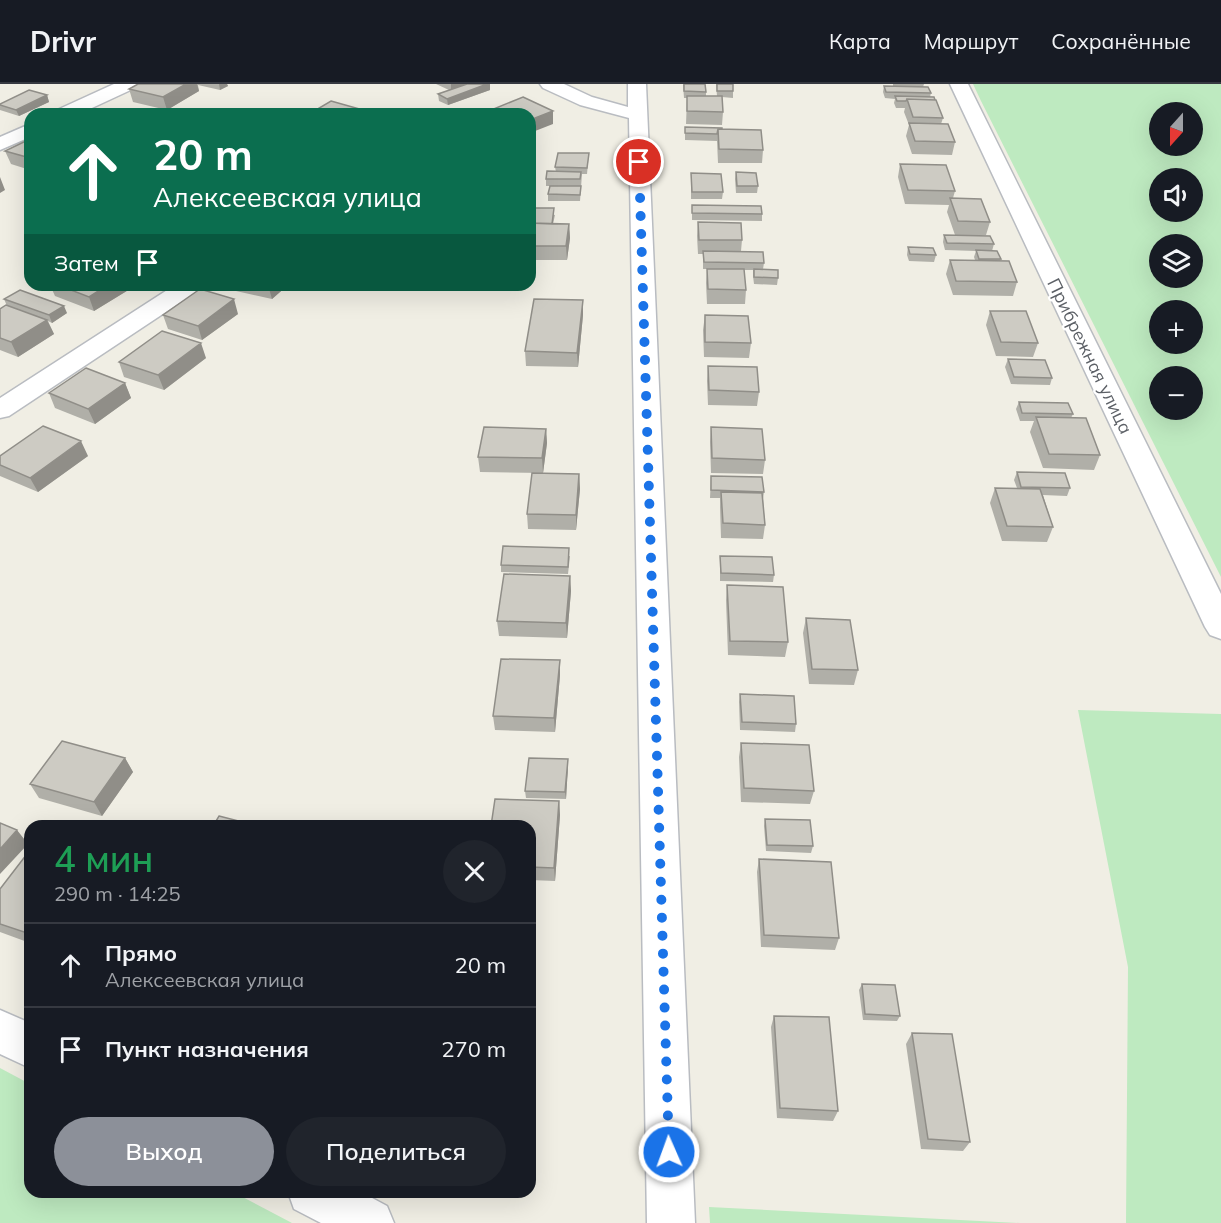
<!DOCTYPE html>
<html lang="ru">
<head>
<meta charset="utf-8">
<style>
  :root { --surface:#171b24; --page:#20242c; --text:#f1f3f6; --muted:#9ea1a6; --line:#363941; --accent:#8c9099 }
  body { margin:0; font-family:Mulish,sans-serif; background:var(--page); color:var(--text); height:100vh; display:flex; flex-direction:column; font-size:22px; white-space:nowrap }
  * { box-sizing:border-box; margin:0 }
  p { font-size:20px; color:var(--muted) }
  .icon { flex:none; width:33px; height:33px; fill:none; stroke:currentColor; stroke-width:2; stroke-linecap:round; stroke-linejoin:round }
  .map { position:relative; flex:1; overflow:hidden }
  .sheet { position:absolute; left:24px; top:736px; width:512px; height:378px; display:flex; flex-direction:column; background:var(--surface); border-radius:18px; box-shadow:0 6px 24px #0002 }
  .sheet>* { flex:none }
  .top-card { position:absolute; left:24px; top:24px; width:512px; height:183px; border-radius:18px; box-shadow:0 6px 24px #0002; background:#0b6e4f; color:#fff; overflow:hidden }
  .needle { width:39px; rotate:201deg }
  .fabs { position:absolute; left:1149px; top:18px; display:grid; gap:12px }
  .fabs a { display:grid; place-items:center; width:54px; height:54px; border-radius:50%; background:var(--surface); box-shadow:0 6px 24px #0002; font-size:30px }
  .pin { position:absolute; display:grid; place-items:center; width:51px; height:51px; color:#fff; margin:-26px; border:3px solid #fff; border-radius:50%; box-shadow:0 2px 6px #0007 }
  .me { position:absolute; width:66px; margin:-33px; rotate:358deg; stroke-linejoin:round; filter:drop-shadow(0 0 4px #0008) }
  .turn { display:flex; align-items:center; gap:21px; height:126px; padding:0 30px; font-size:27px }
  .turn .icon { width:78px; height:78px; stroke-width:2.5 }
  .turn b { display:block; font-size:42px; line-height:51px }
  .then { display:flex; align-items:center; height:57px; padding:0 30px; background:#0003; gap:12px; font-size:22px }
  .round { display:grid; place-items:center; flex:none; width:63px; height:63px; border-radius:32px; background:var(--page) }
  .overview { display:flex; align-items:center; justify-content:space-between; height:102px; padding:0 30px }
  h1 { font-size:36px; font-weight:600; line-height:45px; color:#1e9e55 }
  .button { display:flex; gap:12px; margin-top:auto; padding:12px 30px }
  .button a { flex:1; height:69px; border-radius:36px; background:var(--accent); color:#fff; font-size:24px; font-weight:600; line-height:69px; text-align:center }
  .button a+a { background:var(--page); color:var(--text) }
  ul { padding:0; list-style:none }
  li { display:flex; align-items:center; gap:18px; height:84px; padding:0 30px; border-top:2px solid var(--line) }
  li div { flex:1 }
  li b { display:block; font-size:22px }
  li em { font-style:normal }
  header { display:flex; align-items:center; gap:36px; box-sizing:border-box; height:84px; padding:0 30px; background:var(--surface); border-bottom:2px solid var(--line) }
  header strong { font-size:28px }
  nav { display:flex; gap:33px; margin-inline-start:auto; font-size:21px }
  .map>svg:first-child { display:block }
  .green { fill:#beeac0; fill-rule:evenodd }
  .lines { fill:none; stroke-linecap:round; stroke-linejoin:round }
  .minor-casing { stroke:#b9bcc1; stroke-width:3 }
  .minor { fill:#fff; fill-rule:evenodd }
  .wall { fill:#b0afa8 }
  .shaded-wall { fill:#908e88 }
  .building { fill:#cdcbc3; stroke:#908e88; stroke-width:1.5 }
  .route { stroke:#1a73e8; stroke-width:10; stroke-dasharray:0 18 }
  .labels { text-anchor:middle; dominant-baseline:central; stroke-width:4.5; stroke-linejoin:round; paint-order:stroke }
  .far-street-label { font-size:18px; fill:#5c6066; stroke:#fff }
</style>
</head>
<body>
<header>
<strong>Drivr</strong>
<nav><a>Карта</a><a>Маршрут</a><a>Сохранённые</a></nav>
</header>
<div class="map">
<svg width="1221" height="1139" viewBox="0 0 1221 1139">
  <rect width="100%" height="100%" fill="#f0eee4"/>
  <path class="green" d="M973,0h248v493l-240,-476zM1160,28h32v34h-32zM1160,94h32v34h-32zM1160,160h32v34h-32zM1160,226h32v34h-32zM1160,292h32v34h-32z
    M1078,626l143,4v509h-95l2,-256z
    M0,984l30,16v108l205,1 57,30h-292z
    M709,1123l311,16h-310z"/>
  <g class="lines">
    <defs>
      <path id="minor" d="M114,0h24l-3,4 -56,26h-24l2,-4z
        M540,0h24l28,13 36,10v-23h18l49,1139h-48l-18,-1105 -49,-13 -37,-17z
        M950,0h18l253,510v45l-11,-4 -5,-8z
        M30,40v13l-30,13v-13z
        M175,201h28l-4,5 -190,126 -9,2v-20z
        M0,926l30,13v45l-30,-14z
        M288,1108h73l26,14 7,17h-73l-27,-14z"/>
    </defs>
    <use href="#minor" class="minor-casing"/>
    <use href="#minor" class="minor"/>
  </g>
  <path class="wall" d="M138,0h89l1,2 -8,4 -22,-5 1,6 -32,19 -34,-8 -4,-13z
    M436,0h54v6l-42,15 -9,-4 -1,-7 11,-4z
    M683,0l23,8v4h11l-1,-12h17v14l-11,-1 1,15 -1,13 -36,-1 1,-26h-3z
    M893,0h31l-1,3 8,6 -1,4 13,21 -2,6 14,18 -3,13 -40,-1 -6,-18 3,-11 -5,-13 1,-4h-9l-2,-5 1,-4 -10,-1 -2,-6 1,-6h9z
    M47,11l2,7 -30,14 -19,-6v-6z
    M496,24l57,3v13l-23,-10h-33z
    M685,43l37,2 41,21 -1,13h-44l-1,-22 -32,-1z
    M30,55v31l-19,-6 -6,-13z
    M589,69l-2,21h-5l-2,27h-32v-7l2,-8h-4v-7l10,-7 -1,-5z
    M900,80l55,27 -2,7 37,24 -4,13h-31l-8,-23 2,-7 -44,-1 -7,-27z
    M736,88l22,14 -1,7h-21l-1,-14z
    M691,89l32,19 -1,7h-31z
    M692,121l70,9v7l-70,-1z
    M530,124l25,7 -2,9h16l1,14 -3,22h-37z
    M698,138l44,18 -1,11 23,12 -1,6 15,9 -1,7 -23,-1 -1,-8v-6h-9l2,20 -1,14h-38l-1,-21 1,-14h-4v-15h-5l-1,-18z
    M944,151l50,9 -2,7 9,8 -1,2 17,21 -4,14 -60,-1 -7,-21 4,-14h25l-1,-3 2,-6 -31,-1 -2,-8z
    M908,163l28,8 -2,7 -25,-1 -2,-6z
    M50,201h78l2,4 -36,22 -39,-15z
    M234,201h54l-16,14 -36,-8z
    M4,215l63,14 -15,10 -4,-2 6,13 -36,23 -18,-7v-41l7,-3z
    M990,227l48,32 -5,14 -37,-1 -10,-31z
    M238,230l-36,26 -34,-11 -5,-14z
    M583,231l-5,52 -52,-1 -1,-15z
    M705,231l46,28 -2,15 -45,-1 -1,-27z
    M206,274l-42,32 -40,-13 -5,-15z
    M1008,275l44,19 -2,7 -39,-1 -6,-17z
    M708,282l51,26 -2,14 -49,-1 -1,-24z
    M125,299l6,15 -36,26 -40,-16 -6,-15z
    M1019,318l54,12 -2,4 29,37 -6,15 -51,-2 -13,-36 4,-11h-14l-4,-12z
    M711,343l54,33 -2,14 -52,-1 -1,-31z
    M546,345l1,14 -4,30 -63,-1 -2,-15z
    M0,372h88l-50,36 -38,-16z
    M1017,388l53,16 -3,8 -24,-1 10,32 -6,15 -45,-1 -12,-38 5,-15h22l-3,-8z
    M579,390l1,15 -4,41 -48,-1 -1,-15z
    M711,392l53,16 -1,7 2,26 -2,14 -42,-1 -1,-31v-9h-10z
    M570,472l-2,18 -67,-2v-7z
    M720,472l54,19 -1,7 -53,-1z
    M570,492l1,15 -4,47 -68,-2 -2,-15z
    M727,501l61,57 -3,15 -57,-2 -2,-55z
    M806,534l52,52 -4,15 -45,-1 -6,-51z
    M560,591l-5,57 -60,-2 -2,-14z
    M740,610l56,30 -1,8 -55,-2 -1,-28z
    M741,659l73,48 -4,13 -69,-2 -2,-45z
    M125,674l8,14 -31,44 -63,-18 -9,-14z
    M568,682l-2,33 -40,-1 -1,-7z
    M559,717l1,14 -5,66 -25,-1v-54z
    M765,735l48,27 -2,7 -45,-2 -2,-25z
    M30,766v93l-30,-11v-43z
    M759,775l80,79 -4,12 -74,-3 -4,-75z
    M862,900l38,32 -3,5 -34,-1 -4,-30z
    M774,932l64,95 -5,10 -56,-3 -6,-91z
    M912,949l58,109 -7,9 -42,-2 -15,-105z"/>
  <path class="shaded-wall" d="M186,0h11l2,7 -32,19 -4,-13z
    M219,0h8l1,2 -8,4z
    M451,0h20l-20,7z
    M487,0h3v6l-42,15 -1,-6z
    M47,11l2,7 -30,14 -3,-6z
    M363,26l1,4h-8z
    M553,27v13l-23,9v-13z
    M0,93l5,13 -5,3z
    M569,140l1,14 -3,22 -1,-14z
    M108,201h20l2,4 -36,22 -5,-14z
    M268,201h20l-16,14z
    M234,215l4,15 -36,26 -4,-14z
    M583,216v15l-5,52 -1,-14z
    M64,222l3,7 -15,10 -3,-8z
    M47,236l7,14 -36,23 -7,-15z
    M201,259l5,15 -42,32 -6,-15z
    M125,299l6,15 -36,26 -7,-15z
    M546,345l1,14 -4,30 -1,-15z
    M81,357l7,15 -50,36 -8,-14z
    M579,390l1,15 -4,41v-15z
    M570,492l1,15 -4,47 -1,-15z
    M560,576v15l-5,57 -1,-14z
    M125,674l8,14 -31,44 -8,-14z
    M568,675v7l-2,33 -1,-7z
    M559,717l1,14 -5,66 -1,-13z
    M17,746l11,14 -28,30v-25z"/>
  <path class="building" d="M138,0h48l-23,13 -34,-8z
    M467,0h20l-40,15 -9,-5z
    M684,0h21l1,8 -22,-1z
    M717,0h16v7h-16z
    M884,2l44,1 3,6 -45,-1z
    M29,6l18,5 -31,15 -16,-5v-1z
    M687,12h35l1,16 -36,-1z
    M895,12l39,1 1,3 -28,-1 -1,2h-9z
    M523,13l30,14 -23,9v-6h-20l-14,-6z
    M907,15l29,1 7,18 -30,-1z
    M331,17l32,9 -7,4h-47z
    M909,39l39,1 7,18 -40,-1z
    M685,43l37,1v1h-4l-1,5 -32,-1z
    M718,45l43,1 2,20 -44,-1z
    M30,55v19l-25,-7z
    M558,69h31l-2,15 -32,-1z
    M900,80l46,1 9,26 -47,-1z
    M547,87l34,1 -1,7h-34z
    M736,88l20,1 2,13h-21z
    M691,89l30,1 2,18h-31z
    M550,102h31l-1,9 -32,-1z
    M950,114l31,1 9,23 -32,-1z
    M692,121l69,1 1,8 -70,-1z
    M530,124h24l-2,16 -22,-1z
    M698,138l43,1 1,17h-43z
    M530,139l39,1 -3,22h-36z
    M944,151l46,1 4,8 -47,-1z
    M908,163l25,1 3,7 -26,-1z
    M976,166l21,1 4,8h-22z
    M703,167l60,1 1,11 -60,-1z
    M950,176l59,1 8,21 -61,-1z
    M707,185h37l2,21 -38,-1z
    M754,185l24,1v8l-24,-1z
    M58,201h50l-19,12z
    M200,205l34,10 -36,27 -35,-11z
    M20,206l44,16 -15,9 -45,-16z
    M534,215l49,1 -6,53 -52,-2z
    M6,221l41,15 -36,22 -11,-4v-29z
    M990,227h36l12,32 -37,-1z
    M705,231l43,1 3,27 -46,-1z
    M162,247l39,12 -43,32 -39,-13z
    M1008,275l37,1 7,18 -38,-1z
    M708,282l49,1 2,25 -50,-2z
    M86,284l39,15 -37,26 -39,-16z
    M1019,318l49,1 5,11 -51,-1z
    M1036,333l50,1 14,37 -51,-1z
    M43,342l38,15 -51,37 -30,-13v-9z
    M484,343l62,2 -4,29 -64,-1z
    M711,343l51,2 3,31 -53,-2z
    M1017,388l48,1 5,15 -49,-1z
    M532,389l47,1 -3,41 -49,-1z
    M711,392l51,1 2,15 -53,-2z
    M995,404l45,1 13,38 -46,-1z
    M721,408l41,1 3,32 -42,-2z
    M503,462l66,2 -1,19 -67,-2z
    M720,472l52,1 2,18 -53,-2z
    M504,490l66,2 -4,47 -69,-2z
    M727,501l56,2 5,55 -58,-1z
    M806,534l44,2 8,50 -46,-1z
    M501,575l59,1 -6,58 -61,-2z
    M740,610l54,2 2,28 -54,-2z
    M62,657l63,17 -31,44 -64,-18z
    M741,659l68,2 5,46 -70,-3z
    M529,674l39,1 -3,33 -40,-1z
    M495,715l64,2 -5,67 -24,-1v-41h-39z
    M219,732l39,10h-45z
    M765,735l45,1 3,26 -46,-1z
    M0,739l17,7 -17,19z
    M30,766v84l-30,-10v-35z
    M759,775l72,3 8,76 -75,-3z
    M862,900l33,1 5,31 -35,-2z
    M774,932l55,1 9,94 -58,-3z
    M912,949l40,1 18,108 -42,-3z"/>
  <g class="lines">
    <path class="route" d="M639,78l30,990"/>
  </g>
  <g class="labels">
    <g class="far-street-label">
      <text transform="translate(1090 272) rotate(64)">Прибрежная улица</text>
    </g>
  </g>
</svg>
<div class="fabs">
<a><svg class="needle" viewBox="-14 -14 28 28"><path d="M0-13l5 13h-10z" fill="#e53935"/><path d="M0 13l5-13h-10z" fill="#9ea1a6"/></svg></a>
<a><svg class="icon" aria-label="sound" viewBox="0 0 24 24"><path d="M4 9h4l5-4v14l-5-4H4zM17 9q2 3 0 6"/></svg></a>
<a><svg class="icon" aria-label="layers" viewBox="0 0 24 24"><path d="M12 4l9 5-9 5-9-5zM3 14l9 5 9-5"/></svg></a>
<a>+</a>
<a>−</a>
</div>
<div class="pin" style="left:639px;top:78px;background:#d93025"><svg class="icon" aria-label="arrive" viewBox="0 0 24 24"><path d="M6 21V4h12l-3 4 3 4H6"/></svg></div>
<svg class="me" style="left:669px;top:1068px" viewBox="-20 -20 40 40"><circle r="17" fill="#1a73e8" stroke="#fff" stroke-width="3"/><path d="M0-11L8 9 0 5-8 9z" fill="#fff"/></svg>
<div class="top-card">
<div class="turn"><svg class="icon" aria-label="ahead" viewBox="0 0 24 24"><path d="M12 20V5M6 11l6-6 6 6"/></svg><div><b>20 m</b>Алексеевская улица</div></div>
<div class="then">Затем<svg class="icon" aria-label="arrive" viewBox="0 0 24 24"><path d="M6 21V4h12l-3 4 3 4H6"/></svg></div>
</div>
<section class="sheet">
<div class="overview"><div><h1>4 мин</h1><p>290 m · 14:25</p></div><a class="round"><svg class="icon" aria-label="close" viewBox="0 0 24 24"><path d="M6 6l12 12M18 6L6 18"/></svg></a></div>
<ul>
<li><svg class="icon" aria-label="ahead" viewBox="0 0 24 24"><path d="M12 20V5M6 11l6-6 6 6"/></svg><div><b>Прямо</b><p>Алексеевская улица</p></div><em>20 m</em></li>
<li><svg class="icon" aria-label="arrive" viewBox="0 0 24 24"><path d="M6 21V4h12l-3 4 3 4H6"/></svg><div><b>Пункт назначения</b></div><em>270 m</em></li>
</ul>
<div class="button"><a>Выход</a><a>Поделиться</a></div>
</section>
</div>
</body>
</html>
